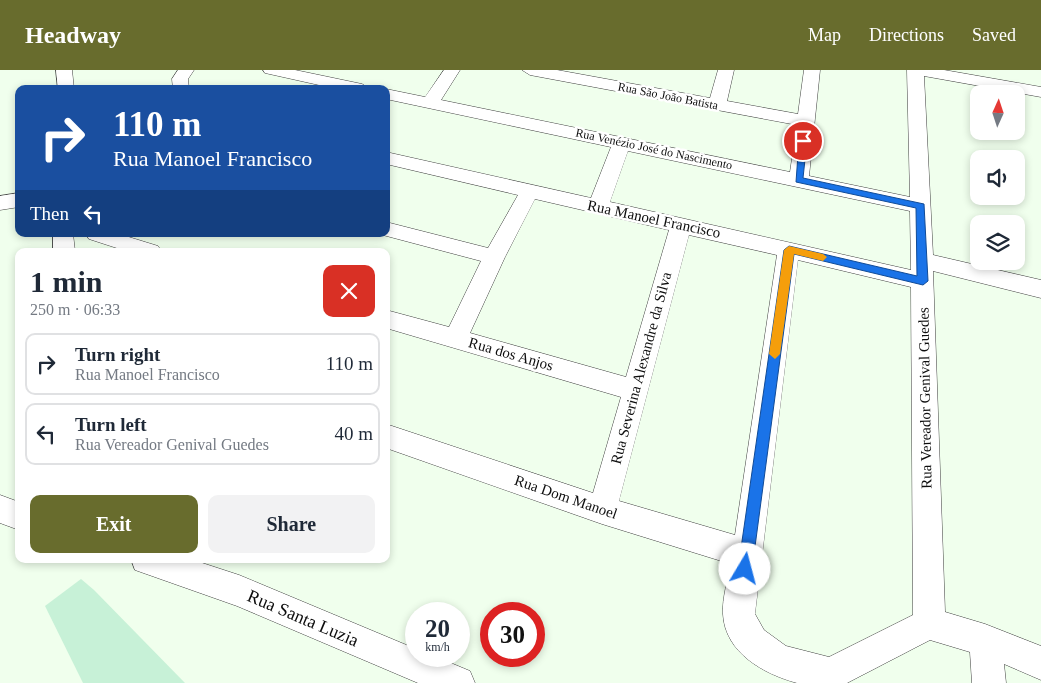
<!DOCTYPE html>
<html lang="en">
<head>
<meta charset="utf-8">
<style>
  :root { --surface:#fff; --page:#f2f2f3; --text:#1f2937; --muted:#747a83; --line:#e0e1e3; --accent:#686c2d }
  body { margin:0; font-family:"Times New Roman",serif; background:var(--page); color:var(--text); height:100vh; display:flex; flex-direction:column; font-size:19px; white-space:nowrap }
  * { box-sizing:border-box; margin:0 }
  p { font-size:16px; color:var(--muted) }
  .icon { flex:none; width:28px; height:28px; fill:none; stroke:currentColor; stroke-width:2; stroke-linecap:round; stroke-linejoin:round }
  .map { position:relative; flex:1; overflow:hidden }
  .panel { position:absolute; left:15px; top:178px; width:375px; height:315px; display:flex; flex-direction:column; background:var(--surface); border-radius:10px; box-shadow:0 2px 8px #0003 }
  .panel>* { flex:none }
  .banner { position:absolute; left:15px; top:15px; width:375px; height:152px; border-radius:10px; box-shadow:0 2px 8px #0003; background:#1a4fa0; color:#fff; overflow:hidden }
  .needle { width:32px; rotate:3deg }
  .tools { position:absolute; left:970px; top:15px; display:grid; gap:10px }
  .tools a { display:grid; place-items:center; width:55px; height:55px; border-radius:10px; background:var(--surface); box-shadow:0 2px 8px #0003; font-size:25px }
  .speed { position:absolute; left:405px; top:532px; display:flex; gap:10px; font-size:25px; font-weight:700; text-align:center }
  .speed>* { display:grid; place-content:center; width:65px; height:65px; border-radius:50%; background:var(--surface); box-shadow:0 2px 8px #0003; line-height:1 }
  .speed small { font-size:12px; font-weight:400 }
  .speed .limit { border:8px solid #d22; background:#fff; color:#111 }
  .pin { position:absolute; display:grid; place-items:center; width:42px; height:42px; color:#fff; margin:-21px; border:2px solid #fff; border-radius:50%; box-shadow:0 1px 5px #0007 }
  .me { position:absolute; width:55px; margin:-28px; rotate:8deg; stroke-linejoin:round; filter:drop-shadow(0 0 4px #0008) }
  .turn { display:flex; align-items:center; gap:18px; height:105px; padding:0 15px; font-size:22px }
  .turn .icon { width:65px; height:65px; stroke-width:2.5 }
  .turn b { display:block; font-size:35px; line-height:42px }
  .then { display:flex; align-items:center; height:48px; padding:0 15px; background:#0003; gap:10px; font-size:19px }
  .round { display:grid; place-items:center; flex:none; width:52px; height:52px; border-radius:10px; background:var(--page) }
  .overview { display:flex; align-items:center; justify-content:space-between; height:85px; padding:0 15px }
  h1 { font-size:30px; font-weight:700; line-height:38px }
  .action { display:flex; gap:10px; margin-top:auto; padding:10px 15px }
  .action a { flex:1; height:58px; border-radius:10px; background:var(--accent); color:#fff; font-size:20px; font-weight:700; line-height:58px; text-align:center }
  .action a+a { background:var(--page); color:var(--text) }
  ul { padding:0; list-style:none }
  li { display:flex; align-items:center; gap:15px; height:62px; margin:0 10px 8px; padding:0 5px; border:2px solid var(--line); border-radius:10px }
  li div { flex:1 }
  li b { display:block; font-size:19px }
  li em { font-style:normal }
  header { display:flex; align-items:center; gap:30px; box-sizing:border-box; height:70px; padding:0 25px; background:var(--accent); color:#fff }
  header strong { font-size:24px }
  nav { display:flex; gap:28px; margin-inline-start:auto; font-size:18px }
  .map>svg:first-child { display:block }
  .pitch { fill:#c7f1d7 }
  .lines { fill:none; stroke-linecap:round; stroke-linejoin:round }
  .minor-casing { stroke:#404040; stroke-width:1 }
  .minor { fill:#fff; fill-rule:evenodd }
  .route { fill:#1a73e8; stroke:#114b97 }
  .slow { fill:#f59e0b }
  .labels { text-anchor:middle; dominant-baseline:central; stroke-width:5; stroke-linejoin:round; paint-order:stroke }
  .far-street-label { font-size:12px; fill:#0d0d0d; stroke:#fff }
  .street-label { font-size:15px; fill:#0d0d0d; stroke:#fff }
  .near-street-label { font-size:18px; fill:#0d0d0d; stroke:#fff }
</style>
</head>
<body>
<header>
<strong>Headway</strong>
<nav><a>Map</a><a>Directions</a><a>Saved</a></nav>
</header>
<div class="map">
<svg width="1041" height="613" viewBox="0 0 1041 613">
  <rect width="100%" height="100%" fill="#f0ffed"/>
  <path class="pitch" d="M81,509l13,11 91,93h-102l-38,-77z"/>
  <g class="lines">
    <defs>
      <path id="minor" d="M56,0h16l2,19h-16z
        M178,0h16l-6,9 1,10h-16l-1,-10z
        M263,0h32l67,14 8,5h-33l-72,-16z
        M444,0h16l-19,30 349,72 7,-47 -267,-50 -8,-5h35l153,28 8,-28h16l-7,31 71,13 6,-44h16l-11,106 101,21 -3,-127h37l97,17v10l-117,-21 9,179 108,25v18l-108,-27 12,341 40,12 56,22v34l-37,-16 2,19h-34l-2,-31 -40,-12 -83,43h-50c-33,-9 -72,-30 -74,-69 -1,-16 5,-35 8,-50l-129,-40 -216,-76v-24l207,69 28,-96 -235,-69v-18l63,17 32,-66 -102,-27h7v-12l102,26 30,-53 -132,-31v-12l205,46 20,-51 -225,-48v-10l39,8zM628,81l282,60 1,59 -301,-68zM535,129l134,31 -43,147 -156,-44 35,-76zM689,165l88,20 -42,280 -116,-34zM798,190l113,27 2,328 -84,42 -43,-11 -22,-16 -9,-16z
        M19,123v14l-19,3v-14z
        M53,164h20l2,17h-22z
        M86,164h33l39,12 3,5h-35l-37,-12z
        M0,425l19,7v28l-19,-7z
        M131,489h59l49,16 177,74v7h18l36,15 5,12h-57l-181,-77 -102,-36z"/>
    </defs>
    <use href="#minor" class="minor-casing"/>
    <use href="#minor" class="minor"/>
  </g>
  <path class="route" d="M803,68l4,3 -4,37 121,26 4,77 -5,4 -129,-31 -42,315 -2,5 -5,2 -5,-2 -2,-5 46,-319 5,-4 128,30 -1,-68 -120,-26 3,-41z"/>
  <path class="slow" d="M789,176l34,8 4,3 -4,4 -29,-7 -14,100 -5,5 -6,-5 15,-104z"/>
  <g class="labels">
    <g class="far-street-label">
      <text transform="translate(668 26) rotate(11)">Rua São João Batista</text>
      <text transform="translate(654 79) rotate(12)">Rua Venézio José do Nascimento</text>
    </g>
    <g class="street-label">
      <text transform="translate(654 149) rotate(12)">Rua Manoel Francisco</text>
      <text transform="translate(511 284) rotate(16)">Rua dos Anjos</text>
      <text transform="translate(641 298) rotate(-75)">Rua Severina Alexandre da Silva</text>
      <text transform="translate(925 328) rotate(-91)">Rua Vereador Genival Guedes</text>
      <text transform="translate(566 427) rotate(19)">Rua Dom Manoel</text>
    </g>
    <g class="near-street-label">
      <text transform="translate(303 548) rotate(23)">Rua Santa Luzia</text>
    </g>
  </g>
</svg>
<div class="tools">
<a><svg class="needle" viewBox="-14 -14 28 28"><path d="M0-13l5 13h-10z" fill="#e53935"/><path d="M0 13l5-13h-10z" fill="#747a83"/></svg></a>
<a><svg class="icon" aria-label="sound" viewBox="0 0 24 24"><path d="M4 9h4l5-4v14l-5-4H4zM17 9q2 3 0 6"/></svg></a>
<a><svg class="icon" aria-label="layers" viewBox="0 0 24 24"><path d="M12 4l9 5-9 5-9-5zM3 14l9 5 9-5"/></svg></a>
</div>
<div class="speed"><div>20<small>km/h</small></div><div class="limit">30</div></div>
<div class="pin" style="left:803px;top:71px;background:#d93025"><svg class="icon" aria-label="arrive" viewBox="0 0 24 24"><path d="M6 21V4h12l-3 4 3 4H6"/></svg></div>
<svg class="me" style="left:745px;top:499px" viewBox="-20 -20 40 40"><circle r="19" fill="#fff"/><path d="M0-13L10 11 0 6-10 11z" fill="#1a73e8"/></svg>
<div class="banner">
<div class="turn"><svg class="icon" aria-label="right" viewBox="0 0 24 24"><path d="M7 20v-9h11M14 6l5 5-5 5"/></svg><div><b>110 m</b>Rua Manoel Francisco</div></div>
<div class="then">Then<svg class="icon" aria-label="left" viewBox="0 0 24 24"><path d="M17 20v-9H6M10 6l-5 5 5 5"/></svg></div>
</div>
<section class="panel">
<div class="overview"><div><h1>1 min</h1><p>250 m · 06:33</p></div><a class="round" style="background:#d93025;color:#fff"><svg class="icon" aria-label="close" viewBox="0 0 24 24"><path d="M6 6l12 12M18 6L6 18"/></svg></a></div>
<ul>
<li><svg class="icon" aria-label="right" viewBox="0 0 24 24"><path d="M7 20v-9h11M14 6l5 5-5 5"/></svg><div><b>Turn right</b><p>Rua Manoel Francisco</p></div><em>110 m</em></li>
<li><svg class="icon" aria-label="left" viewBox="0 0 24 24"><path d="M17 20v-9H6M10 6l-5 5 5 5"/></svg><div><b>Turn left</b><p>Rua Vereador Genival Guedes</p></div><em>40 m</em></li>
</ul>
<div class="action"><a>Exit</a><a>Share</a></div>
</section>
</div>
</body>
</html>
